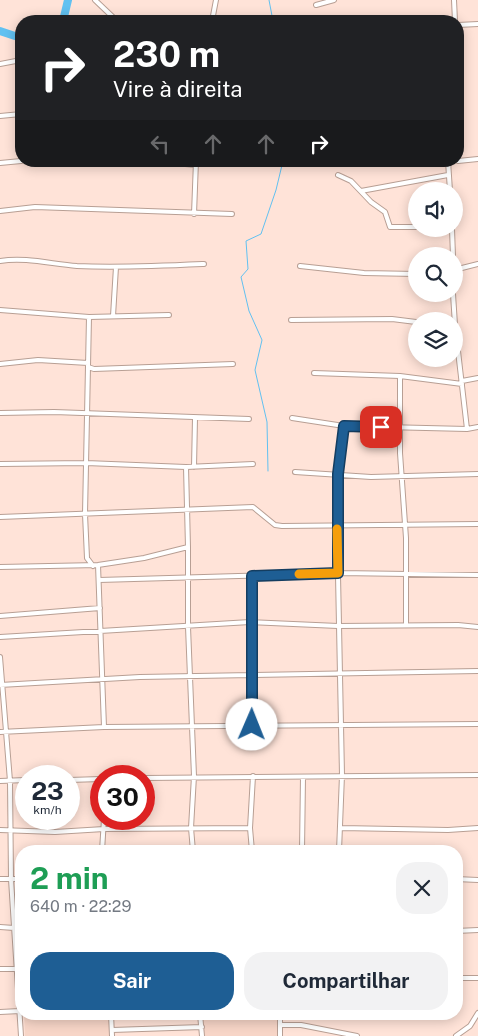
<!DOCTYPE html>
<html lang="pt">
<head>
<meta charset="utf-8">
<style>
  :root { --surface:#fff; --page:#f2f2f3; --text:#1f2937; --muted:#747a83; --accent:#1e5e94 }
  body { margin:0; font-family:"Public Sans",sans-serif; background:var(--page); color:var(--text); height:100vh; display:flex; flex-direction:column; font-size:19px; white-space:nowrap }
  * { box-sizing:border-box; margin:0 }
  p { font-size:16px; color:var(--muted) }
  .icon { flex:none; width:28px; height:28px; fill:none; stroke:currentColor; stroke-width:2; stroke-linecap:round; stroke-linejoin:round }
  .map { position:relative; flex:1; overflow:hidden }
  .sheet { position:absolute; left:15px; top:845px; width:448px; height:175px; display:flex; flex-direction:column; background:var(--surface); border-radius:20px; box-shadow:0 2px 12px #0003 }
  .sheet>* { flex:none }
  .top-card { position:absolute; left:15px; top:15px; width:449px; height:152px; border-radius:20px; box-shadow:0 2px 12px #0003; background:#202124; color:#fff; overflow:hidden }
  .tools { position:absolute; left:408px; top:182px; display:grid; gap:10px }
  .tools a { display:grid; place-items:center; width:55px; height:55px; border-radius:50%; background:var(--surface); box-shadow:0 2px 12px #0003; font-size:25px }
  .speed { position:absolute; left:15px; top:765px; display:flex; gap:10px; font-size:25px; font-weight:700; text-align:center }
  .speed>* { display:grid; place-content:center; width:65px; height:65px; border-radius:50%; background:var(--surface); box-shadow:0 2px 12px #0003; line-height:1 }
  .speed small { font-size:12px; font-weight:400 }
  .speed .limit { border:8px solid #d22; background:#fff; color:#111 }
  .pin { position:absolute; display:grid; place-items:center; width:42px; height:42px; color:#fff; margin:-21px; border-radius:10px; box-shadow:0 2px 8px #0006 }
  .me { position:absolute; width:55px; margin:-28px; rotate:1deg; stroke-linejoin:round; filter:drop-shadow(0 0 4px #0008) }
  .turn { display:flex; align-items:center; gap:18px; height:105px; padding:0 15px; font-size:22px }
  .turn .icon { width:65px; height:65px; stroke-width:2.5 }
  .turn b { display:block; font-size:35px; line-height:42px }
  .lanes { display:flex; align-items:center; height:48px; padding:0 15px; background:#0003; justify-content:center; gap:25px; direction:ltr }
  .lanes .off { opacity:.35 }
  .round { display:grid; place-items:center; flex:none; width:52px; height:52px; border-radius:20px; background:var(--page) }
  .headline { display:flex; align-items:center; justify-content:space-between; height:85px; padding:0 15px }
  h1 { font-size:30px; font-weight:700; line-height:38px; color:#1e9e55 }
  .primary-button { display:flex; gap:10px; margin-top:auto; padding:10px 15px }
  .primary-button a { flex:1; height:58px; border-radius:20px; background:var(--accent); color:#fff; font-size:20px; font-weight:700; line-height:58px; text-align:center }
  .primary-button a+a { background:var(--page); color:var(--text) }
  .map>svg:first-child { display:block }
  .built { fill:#f7d5c7 }
  .lines { fill:none; stroke-linecap:round; stroke-linejoin:round }
  .stream { stroke:#61c1f1; stroke-width:1 }
  .river { stroke:#61c1f1; stroke-width:8 }
  .street-casing { stroke:#b89f94; stroke-width:6 }
  .street { stroke:#fff; stroke-width:4 }
  .route-casing { stroke:#143d60; stroke-width:12 }
  .route { stroke:#1e5e94; stroke-width:9 }
  .slow { stroke:#f59e0b; stroke-width:9 }
</style>
</head>
<body>
<div class="map">
<svg width="478" height="1036" viewBox="0 0 478 1036">
  <rect width="100%" height="100%" fill="#ffe3d8"/>
  <path class="built" d="M24,1014h86v22h-85z
    M202,1014h78l-3,22h-74z"/>
  <g class="lines">
    <path class="stream" d="M269,0l4,21
      M268,471l-1,-49 -12,-52 7,-30 -13,-29 -8,-34 7,-8 -2,-28 15,-7 15,-44 7,-29"/>
    <path class="river" d="M63,21l5,-21
      M0,31l21,7"/>
    <defs>
      <path id="street" d="M95,0l22,21
        M454,0l1,21
        M316,5l18,-5
        M212,21l4,-21
        M458,25l20,-1
        M0,64l21,-4
        M0,116l21,-2
        M153,161l43,4
        M448,161l2,30
        M458,161l20,-2
        M0,163l21,-2
        M338,175l13,6 20,21 14,10 5,15h26
        M361,191l87,-16
        M0,211l35,-4 197,7
        M194,214l2,-53
        M452,229l1,27
        M0,261c26,-4 51,3 77,5 42,2 84,0 127,-2
        M300,266l64,7 52,1
        M454,270l24,-6
        M0,310l89,7 80,-2
        M113,316l3,-49
        M89,317l-4,197 2,44 6,8
        M291,320l101,-1 24,3
        M0,364l38,-4 50,3
        M88,367l6,2 139,-5
        M314,373l86,3
        M462,381l16,-3
        M0,413l54,-1 195,7
        M292,418l52,8 123,3 -12,-104 -2,-31
        M467,429l11,-2
        M0,464l86,-1 100,4 67,-3
        M194,467l1,-49
        M295,472l76,5 107,-3
        M0,517l253,-10 22,18 7,1 196,-2
        M188,547v80l6,149 -3,52 2,23
        M98,565l6,162
        M0,567l98,-2 46,-7 44,-11 -2,-80
        M99,580l240,-7 139,2
        M0,616l100,-8
        M406,625v-87l-6,-85v-77l62,8
        M0,637l250,-15 88,4 120,-1 20,2
        M0,657l10,124 1,98 10,157
        M0,685l140,-8 112,-2v-99
        M252,725v-50l226,-4
        M0,732l104,-5 374,-3
        M144,778l334,-3
        M69,780l32,-1
        M0,781l26,-1
        M250,828l2,23
        M341,828l107,2 30,-2
        M0,830l55,2 49,-3 146,-1 3,-52
        M102,851l2,-32
        M302,851l1,-74
        M339,851l3,-76 -5,-250 1,-51 6,-48
        M0,879h21
        M456,879l22,1
        M0,927l14,1
        M456,931l22,-1
        M0,969h18
        M456,978h22
        M0,1012l20,-1
        M111,1014l1,22
        M200,1014l2,22
        M280,1014v22
        M281,1025h20l56,11
        M112,1030l90,-3
        M456,1036l14,-10 8,-13"/>
    </defs>
    <use href="#street" class="street-casing"/>
    <use href="#street" class="street"/>
  </g>
  <g class="lines">
    <defs>
      <path id="route" d="M252,725v-149l86,-3v-99l6,-48 37,1"/>
    </defs>
    <use href="#route" class="route-casing"/>
    <use href="#route" class="route"/>
    <path class="slow" d="M299,574l39,-1 -1,-44"/>
  </g>
</svg>
<div class="tools">
<a><svg class="icon" aria-label="sound" viewBox="0 0 24 24"><path d="M4 9h4l5-4v14l-5-4H4zM17 9q2 3 0 6"/></svg></a>
<a><svg class="icon" aria-label="search" viewBox="0 0 24 24"><circle cx="10" cy="10" r="6"/><path d="M15 15l6 6"/></svg></a>
<a><svg class="icon" aria-label="layers" viewBox="0 0 24 24"><path d="M12 4l9 5-9 5-9-5zM3 14l9 5 9-5"/></svg></a>
</div>
<div class="speed"><div>23<small>km/h</small></div><div class="limit">30</div></div>
<div class="pin" style="left:381px;top:427px;background:#d93025"><svg class="icon" aria-label="arrive" viewBox="0 0 24 24"><path d="M6 21V4h12l-3 4 3 4H6"/></svg></div>
<svg class="me" style="left:252px;top:725px" viewBox="-20 -20 40 40"><circle r="19" fill="#fff"/><path d="M0-13L10 11 0 6-10 11z" fill="#1e5e94"/></svg>
<div class="top-card">
<div class="turn"><svg class="icon" aria-label="right" viewBox="0 0 24 24"><path d="M7 20v-9h11M14 6l5 5-5 5"/></svg><div><b>230 m</b>Vire à direita</div></div>
<div class="lanes"><svg class="icon off" aria-label="left" viewBox="0 0 24 24"><path d="M17 20v-9H6M10 6l-5 5 5 5"/></svg><svg class="icon off" aria-label="ahead" viewBox="0 0 24 24"><path d="M12 20V5M6 11l6-6 6 6"/></svg><svg class="icon off" aria-label="ahead" viewBox="0 0 24 24"><path d="M12 20V5M6 11l6-6 6 6"/></svg><svg class="icon" aria-label="right" viewBox="0 0 24 24"><path d="M7 20v-9h11M14 6l5 5-5 5"/></svg></div>
</div>
<section class="sheet">
<div class="headline"><div><h1>2 min</h1><p>640 m · 22:29</p></div><a class="round"><svg class="icon" aria-label="close" viewBox="0 0 24 24"><path d="M6 6l12 12M18 6L6 18"/></svg></a></div>
<div class="primary-button"><a>Sair</a><a>Compartilhar</a></div>
</section>
</div>
</body>
</html>
